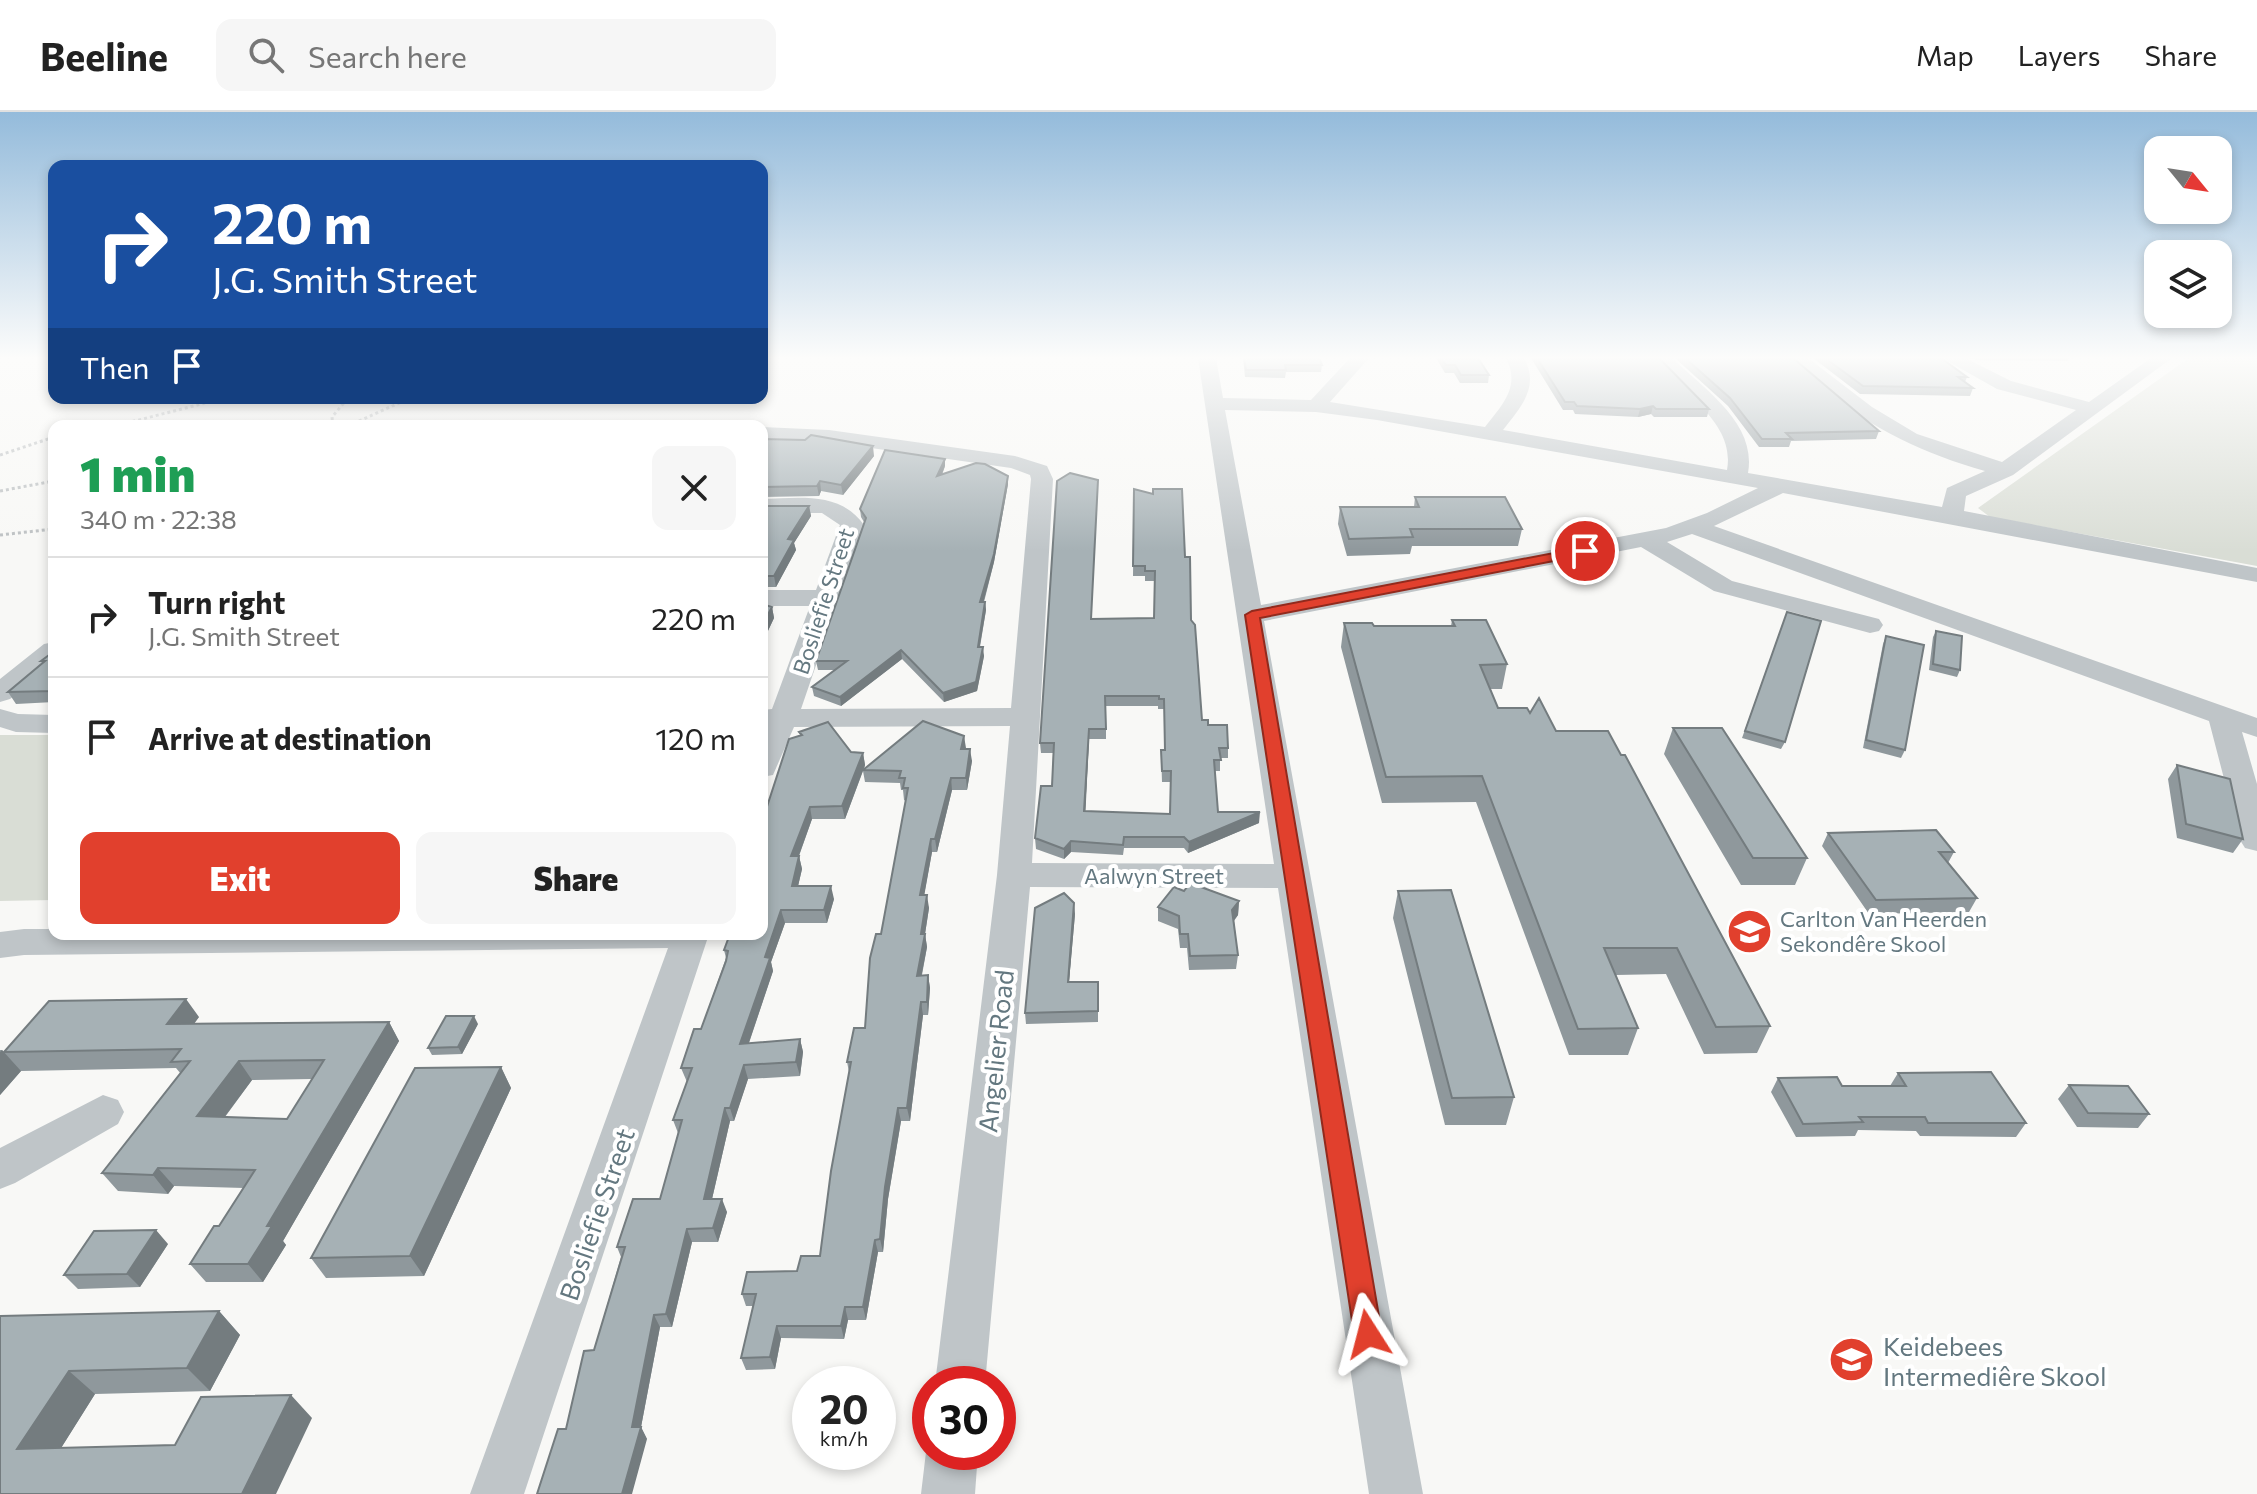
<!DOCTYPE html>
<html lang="en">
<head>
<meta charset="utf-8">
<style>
  :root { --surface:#fff; --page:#f6f6f6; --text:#222; --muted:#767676; --line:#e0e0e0; --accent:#e1402d }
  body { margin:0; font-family:Commissioner,sans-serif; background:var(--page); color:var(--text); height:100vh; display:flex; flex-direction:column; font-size:30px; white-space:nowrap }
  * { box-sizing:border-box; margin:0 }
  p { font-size:26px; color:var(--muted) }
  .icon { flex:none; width:44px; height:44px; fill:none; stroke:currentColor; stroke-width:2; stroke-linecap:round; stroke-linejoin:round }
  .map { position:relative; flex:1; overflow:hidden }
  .details { position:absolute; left:48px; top:308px; width:720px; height:520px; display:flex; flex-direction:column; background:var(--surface); border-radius:16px; box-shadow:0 4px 12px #0003 }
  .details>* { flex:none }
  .hud { position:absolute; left:48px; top:48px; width:720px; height:244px; border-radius:16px; box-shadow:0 4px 12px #0003; background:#1a4fa0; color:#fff; overflow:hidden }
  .needle { width:52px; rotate:120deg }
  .controls { position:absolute; left:2144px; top:24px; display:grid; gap:16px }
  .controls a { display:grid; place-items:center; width:88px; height:88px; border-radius:16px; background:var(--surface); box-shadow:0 4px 12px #0003; font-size:40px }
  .speed { position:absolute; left:792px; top:1254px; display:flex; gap:16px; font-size:40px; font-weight:700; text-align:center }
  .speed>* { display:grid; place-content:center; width:104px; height:104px; border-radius:50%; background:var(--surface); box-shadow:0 4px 12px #0003; line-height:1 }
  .speed small { font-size:20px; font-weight:400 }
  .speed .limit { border:12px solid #d22; background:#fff; color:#111 }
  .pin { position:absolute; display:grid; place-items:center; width:68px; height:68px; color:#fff; margin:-34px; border:4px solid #fff; border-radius:50%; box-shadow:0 2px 8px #0007 }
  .me { position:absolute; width:88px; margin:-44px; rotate:351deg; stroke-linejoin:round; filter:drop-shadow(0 0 6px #0008) }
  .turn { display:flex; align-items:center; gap:28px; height:168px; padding:0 32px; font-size:36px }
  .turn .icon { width:104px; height:104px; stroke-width:2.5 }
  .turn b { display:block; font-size:56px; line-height:68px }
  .then { display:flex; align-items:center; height:76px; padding:0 32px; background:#0003; gap:16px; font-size:30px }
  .round { display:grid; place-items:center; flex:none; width:84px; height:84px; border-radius:16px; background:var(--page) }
  .headline { display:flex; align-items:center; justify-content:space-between; height:136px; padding:0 32px }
  h1 { font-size:48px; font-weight:800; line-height:60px; color:#1e9e55 }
  .action { display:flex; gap:16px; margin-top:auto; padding:16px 32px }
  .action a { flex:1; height:92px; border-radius:16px; background:var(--accent); color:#fff; font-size:32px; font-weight:800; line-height:92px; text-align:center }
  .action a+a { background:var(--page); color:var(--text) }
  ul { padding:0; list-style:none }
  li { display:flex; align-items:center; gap:24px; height:120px; padding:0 32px; border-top:2px solid var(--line) }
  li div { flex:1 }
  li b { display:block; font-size:30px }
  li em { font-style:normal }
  header { display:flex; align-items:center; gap:48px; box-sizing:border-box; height:112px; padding:0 40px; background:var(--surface); border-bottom:2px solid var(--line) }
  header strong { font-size:38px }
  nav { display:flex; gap:44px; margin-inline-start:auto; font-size:28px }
  .search { width:560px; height:72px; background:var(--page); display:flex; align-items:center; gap:20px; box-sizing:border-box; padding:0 28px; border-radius:16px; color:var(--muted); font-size:30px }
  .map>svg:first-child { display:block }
  .green { fill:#d9ddd5 }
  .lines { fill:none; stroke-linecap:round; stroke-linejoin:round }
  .path { stroke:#babec0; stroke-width:3; stroke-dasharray:3 3; stroke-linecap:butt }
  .minor { fill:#bfc5c8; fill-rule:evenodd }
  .wall { fill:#8f989c; fill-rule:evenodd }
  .shaded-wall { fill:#747c7f }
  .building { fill:#a6b1b5; stroke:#747c7f; stroke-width:2; fill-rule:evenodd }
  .route { fill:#e1402d; stroke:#922a1d; stroke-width:2 }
  .labels { text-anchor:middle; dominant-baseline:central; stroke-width:8; stroke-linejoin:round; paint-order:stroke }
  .street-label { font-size:22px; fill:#647880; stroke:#fff }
  .poi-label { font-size:22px; fill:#647880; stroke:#fff; text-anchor:start }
  .near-street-label { font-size:26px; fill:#647880; stroke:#fff }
  .near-poi-label { font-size:26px; fill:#647880; stroke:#fff; text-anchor:start }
</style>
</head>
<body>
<header>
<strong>Beeline</strong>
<div class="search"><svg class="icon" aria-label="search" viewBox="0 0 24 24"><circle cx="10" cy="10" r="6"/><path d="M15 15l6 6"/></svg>Search here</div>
<nav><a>Map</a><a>Layers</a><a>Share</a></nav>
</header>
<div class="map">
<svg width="2257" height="1382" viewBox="0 0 2257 1382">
  <rect width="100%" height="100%" fill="#f8f8f6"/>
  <path class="green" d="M2189,246h68v208l-267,-49 -12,-9z
    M0,623h54v165l-54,1z"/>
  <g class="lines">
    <path class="path" d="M115,314l110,-28
      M333,314l-1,-9 16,-19
      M348,314l62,-28
      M0,343l54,-18
      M0,379l54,-10
      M0,423l54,-6"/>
    <path class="minor" d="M1198,246h18l7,40 88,2 39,-42h19l-39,44 155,25c17,-22 36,-40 21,-69h18c16,29 -3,49 -21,72l224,40c9,-49 -48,-78 -74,-112h19c32,31 85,65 76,115l194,34 5,-19 38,-17c-60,-17 -111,-41 -159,-80 -13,-11 -28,-20 -38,-33h20l64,49 45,27 85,28 74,-52 -79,-21 -55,-31h23l46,23 78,21 62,-44h21l-159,117 -47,21 -2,15 293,57v14l-474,-89 -69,33 543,192v19l-15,-5 15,52v67l-12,-3 -5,-8 -31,-119 -517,-187 -25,8 65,39 147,38 4,6 -4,6 -9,2 -156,-42 -73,-44 -377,74 159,873h-54l-91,-606 -248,-1 -45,497h-50l62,-509 13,-149 -216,1 -21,48 -11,2 3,-51h-3v-16l10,-1 38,-103h-48v-16h54l24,-65 -18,-12h-60v-14c37,-1 78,-8 102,26l-63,184 210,-1 20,-229 -1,-4 -19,-7 -182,-26 -67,-3v-12l67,3 186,26 32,10 6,13 -21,384 242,1zM1225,298l91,2 61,8 381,68 -51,25 -41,15 -405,77z
      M54,530v22l-44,35 -10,3v-23l44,-35z
      M0,597l18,5 36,1v18l-38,-1 -16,-5z
      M24,817h30v5h655l-185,560h-54l198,-546 -644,7 -24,3v-26z
      M103,983l15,5 6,12 -6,12 -103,59 -15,6v-41z
      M930,1330v10h48l-3,42h-54l5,-42z"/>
  </g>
  <path class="wall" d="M1243,246h76l3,7 -1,7h-35l-1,6 -40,-1z
    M1436,246h42l11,17 -1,8h-28l-6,-10h-9z
    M1531,246h128l50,51 -2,8h-53l-3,-3 -13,3 -63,-3 -2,-4h-10z
    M1675,246h118l86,73 -3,8 -85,2 -2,6h-30l-31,-41z
    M1813,246h128l26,19 -2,5 8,6 -3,8 -110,-2z
    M1971,246h98l-1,3 -92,-1z
    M762,327l112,17 -31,39 -22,-4 -2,5 -57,1z
    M945,354l-3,9 66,9 -14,78 -10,40h1l1,8 -6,37 4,9 -7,35 -33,11 -42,-43 -61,47 -27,-10 -2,-9 23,-17h-17l-2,-9 48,-139 -3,-5 -1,-8z
    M1134,377l51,68 17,163 26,28v10h-8v13h-5l3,41 41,11 -71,30 -4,-5h-60l-1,7 -52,-3 -7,7 -28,-10 -1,-11 17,-52 1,-33h-12l-1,-10 52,-124 62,-1 1,-37h-10v-5h-12zM1106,594h52v3h6l1,41h-4l1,32h9l-1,32 -85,-3 4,-72h17z
    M1415,385l107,32 -4,17h-106l-2,8 -63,2 -9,-32 2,-17h74z
    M762,394h47l2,10 -17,27 2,7 -20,37h-14z
    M762,488l1,4 9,3 2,11 -8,17h-4z
    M1787,500l-2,130 -4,7 -39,-11z
    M1452,508l55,44 -5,25h-12l8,19 32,5 26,18 214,295 -13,27 -53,1 -38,-80 -50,1 22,53 -10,27h-59l-93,-253 -94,1 -41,-156 3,-24 30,3h77z
    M1936,519l24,39 -3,7 -28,-7 4,-33z
    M1886,524l19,114 -4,8 -38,-10 20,-104z
    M54,534v56l-38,2 -8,-12 34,-29 -1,-2 8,-6z
    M1673,616l134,130 -12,27h-54l-77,-131z
    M799,620l52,20 12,1 2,12 -1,5 100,-34 1,13 7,12 -5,29h-15l-15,62h-5l-8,43 5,13 -4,26 2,13 -5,28h6l2,13 -2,27h-5l-13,106h-9l-13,78 -5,53h-5l-12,68h-18l-4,19 -63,-1 -6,31 -29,1 -5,-12 12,-52h-7l-4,-12 55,-23 23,-15 29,-184 -2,-10 18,-34 41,-227 -2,-1 -1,-10h-2l-1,-7 -35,-1 -2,-11 -18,48h-33l-13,37 3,13 -4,17 36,13 -7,24h-42l-14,39 2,9 -24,72 51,-4 3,13 -3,24 -52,3 -14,42h-4l-18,78 15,13 -9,30h-26l-20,85h-12l-19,100 6,12 -81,-10 28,-79 27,-93 -4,-10 43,-48 18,-66 -5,-13 14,-38 -6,-14 20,-39 25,-71 -2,-8 6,-16h-8h40l38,-198z
    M2177,653l66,74 -10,14 -56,-15 -9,-59z
    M1828,721l126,19 -6,11 29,35 -8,14 -100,2 -47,-68z
    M1184,779l55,10 -1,14 -4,6 4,34 -2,14 -47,1 -2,-22h-7l-2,-19 -20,-8v-14z
    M1398,779l116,206 -8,28h-61l-52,-207z
    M1075,802l-6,68h29v40l-72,2 -1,-11z
    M199,905l-5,6 195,-1 10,19 -116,200 3,4 -23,37h-57l-16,-18 29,-38 25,-38 -70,-2 -6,8 -50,-3 -16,-18 79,-99 -5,-6 -155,3 -21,24v-45h2l2,2zM312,967l-25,40 -62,-2 27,-37z
    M478,912l-16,30 -30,1 -4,-7z
    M501,955l10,21 -87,188 -98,2 -15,-20z
    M1898,961l128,50 -10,14 -96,-1 -4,-5 -58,-1 -3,6 -59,1 -25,-45 7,-14 64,8h48z
    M2069,973l80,29 -11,14 -61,-1 -19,-28z
    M168,1132l-28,43 -62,2 -14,-14z
    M219,1199l21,24 -30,56 -115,3 -34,54 114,-3 137,-27 -312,76v-178z"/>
  <path class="shaded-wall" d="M1653,294l-2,8 -13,3 2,-8z
    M873,334l1,10 -31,39 -2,-10z
    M945,347v7l-7,18 -1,-8z
    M1008,364v8l-14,78 -13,49 -1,-9z
    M820,369l1,10 -2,5 -2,-10z
    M809,394l2,10 -17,27 2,7 -20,37 -2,-11 14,-37z
    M985,490l1,8 -8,46v-9z
    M772,495l2,11 -8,17 -3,-11z
    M983,535l1,9 -7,35 -33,11 -1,-9z
    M901,538l1,9 -61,47 -1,-9z
    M1089,617v10l-4,83 -1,-11z
    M964,624l2,12 -4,13 -1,-12z
    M970,637l2,12 -5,29 -1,-12z
    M863,641l2,12 -20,54 -3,-13z
    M951,666l1,12 -15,62 -2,-13z
    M810,695l2,12 -18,50 -3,-13z
    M1260,700l-1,11 -71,30 1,-11z
    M931,727l1,13 -10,56 -2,-13z
    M1071,729v11l-7,7v-10z
    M799,744l3,13 -7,30 -3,-13z
    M831,774l3,13 -7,24 -3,-13z
    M927,783l2,13 -6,39 -2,-13z
    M1239,789l-1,14 -7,9 1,-14z
    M1074,791l1,11 -7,79v-11z
    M781,798l4,13 -14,39 2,9 -29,86 -4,-13 25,-87z
    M925,822l2,13 -8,41 -2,-12z
    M928,863l2,13 -2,27 -1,-13z
    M186,887l13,18 -18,25 -14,-18z
    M921,890l2,13 -13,106 -3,-13z
    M474,904l4,8 -16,30 -4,-7z
    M389,910l10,19 -116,200 3,4 -23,37 -15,-18 19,-38z
    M800,927l3,13 -3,24 -4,-14z
    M2,938l19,21 -21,24v-43z
    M239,949l13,19 -41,55 -14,-19z
    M744,953l4,14 -14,42 -4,-13z
    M501,955l10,21 -87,188 -14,-20z
    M725,996l5,13 -21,91 -5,-13z
    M898,996l3,13 -13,78 -5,53 -3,-13 5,-52z
    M158,1056l16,18 -6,8 -15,-19z
    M722,1087l5,13 -9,30 -5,-14z
    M687,1117l5,13 -20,85 -6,-13z
    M156,1118l12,14 -28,43 -13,-13z
    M875,1128l3,12 -12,68 -3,-13z
    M845,1195l3,13 -4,19 -3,-13z
    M219,1199l21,24 -30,56 -23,-23z
    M654,1203l6,12 -19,100 6,12 -15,55h-10l10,-67z
    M777,1214l4,12 -6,31 -5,-12z
    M69,1259l26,23 -49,78 -29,-23z
    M291,1283l21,23 -36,76h-34z"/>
  <path class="building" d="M1244,246h75l3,7h-37l1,5h-40z
    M1441,246h37l11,17h-28l-6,-10h-9z
    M1537,246h122l50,51h-53l-3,-3 -13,3 -63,-3 -3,-4h-9z
    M1685,246h108l86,73 -93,2 6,6h-30l-32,-41z
    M1825,246h116l26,19h-9l15,11 -110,-2z
    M811,323l62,11 -32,39 -21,-4 -3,5 -55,1v-48l43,1z
    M885,338l60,9 -8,17 39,-13 9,1 23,12 -14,78 -14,48h5l-7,45h5l-7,35 -33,11 -42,-43 -61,47 -28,-10 35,-26h-31l50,-143 -6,-9z
    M1070,361l28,7 -7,139 63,-1 1,-47h-10v-5h-12l1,-77 19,5v-5h29l3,68h5l1,63 4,5 7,95h6v5h19l1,23h-9l2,12h-7l4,52h42l-71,30 -5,-5h-60l-1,8 -52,-4 -7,8 -29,-11 6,-52h11l2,-43h-14l17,-262zM1105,584h54v3h5l1,51h-4l1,21h9l-1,43 -86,-3 5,-82h17z
    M1415,385h90l17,32h-112l3,8 -64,2 -9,-32h79z
    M762,394h47l-21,33 6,1 -20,36h-12z
    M762,492l10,3 -9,17h-1z
    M1787,500l34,9 -36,121 -40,-11z
    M1452,508h34l21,44 -27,1 18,43h29l3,5 9,-15 17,33h52l13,24h4l145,271 -54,1 -39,-79h-73l34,80 -60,1 -96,-253 -96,1 -42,-154h28l2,3h81z
    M1936,519l26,5 -2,34 -27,-6z
    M1886,524l38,9 -19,105 -39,-10z
    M54,534v45l-46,1 37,-31h-4l8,-6 1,-6z
    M923,609l41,15 -3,13h9l-4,29h-15l-16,61h-4l-11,56h7l-6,39h4l-8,42 11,-1 -1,27h-6l-14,106h-9l-13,79 -5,52 -5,1 -12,67h-18l-4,19h-64l-7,31 -29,1 15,-64h-14l5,-22 50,-1 4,-15h19l11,-85 20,-109h-4l7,-34h11l5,-70 6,-24h5l27,-146h-5l2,-10h-6l2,-7 -38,-1z
    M828,610l23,30 12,1 -21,53 -32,1 -19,49h8l-7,30h39l-7,24h-43l-16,47 5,1 -30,86 60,-5 -4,23 -52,3 -14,43h-5l-21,91h18l-9,29 -26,1 -21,85 -12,1 -22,112h9l-19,67h-85l21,-65h8l18,-78 10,-1 31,-103h-8l16,-48h27l22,-79h-9l19,-52h-11l13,-39h7l25,-68 2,-10 -4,-1 6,-16h32v-112l27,-83 13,-4 -3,-3z
    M1673,616h49l85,130h-54z
    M2177,653l53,14 13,60 -57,-15z
    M1936,718l18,22h-15l38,46 -101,2 -48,-67z
    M1190,771l49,18 -7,9 6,45 -48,1 -2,-22h-8l-1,-18 -21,-9 16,-20 10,4z
    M1451,778l63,207 -62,1 -54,-207z
    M1064,781l10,10 -6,79h30v29l-73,2 10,-105z
    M186,887l-19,25 222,-2 -122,204h5l-24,38h-58l24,-38h5l36,-56 -97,-2 -5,7 -51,-2 88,-112 -19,1 10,-13 -177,3 45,-51zM324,948l-37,59 -90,-3 42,-55z
    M446,904h28l-16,31 -30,1z
    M501,955l-91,189 -99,2 104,-190z
    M1991,960l35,51h-98l-3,-6h-66l4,5 -60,2 -25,-46 59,-1 5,9h64l-8,-13z
    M2069,973l59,1 21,28 -61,-1z
    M156,1118l-29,44 -63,1 30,-44z
    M219,1199l-32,57 -118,3 -52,78 158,-4 26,-48 90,-2 -49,99h-242v-178z"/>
  <linearGradient id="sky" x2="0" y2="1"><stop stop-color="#94bbdb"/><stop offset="0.56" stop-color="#fcfcfb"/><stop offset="1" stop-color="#fcfcfb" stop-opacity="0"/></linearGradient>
  <rect width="2257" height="439" fill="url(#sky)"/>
  <path class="route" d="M1585,435l7,4 -2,3 -330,64 122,716 -4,9 -10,4 -10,-4 -4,-9 -109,-719 7,-4z"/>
  <defs>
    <symbol id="school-disc" viewBox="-11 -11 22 22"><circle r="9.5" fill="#e1402d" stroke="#fff"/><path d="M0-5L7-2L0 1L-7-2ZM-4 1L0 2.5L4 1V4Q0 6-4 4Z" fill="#fff"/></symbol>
  </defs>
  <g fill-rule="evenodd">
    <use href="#school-disc" x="1724" y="794" width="51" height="51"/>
    <use href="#school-disc" x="1826" y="1222" width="51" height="51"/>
  </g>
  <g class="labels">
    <g class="street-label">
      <text transform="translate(823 489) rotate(-72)">Bosliefie Street</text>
      <text x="1154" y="763">Aalwyn Street</text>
    </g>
    <g class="poi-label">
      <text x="1780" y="806">Carlton Van Heerden<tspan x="1780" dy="25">Sekondêre Skool</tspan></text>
    </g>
    <g class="near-street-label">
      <text transform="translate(995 939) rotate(-84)">Angelier Road</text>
      <text transform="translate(596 1102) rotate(-71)">Bosliefie Street</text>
    </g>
    <g class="near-poi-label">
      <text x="1883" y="1233">Keidebees<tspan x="1883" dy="30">Intermediêre Skool</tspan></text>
    </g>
  </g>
</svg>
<div class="controls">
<a><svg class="needle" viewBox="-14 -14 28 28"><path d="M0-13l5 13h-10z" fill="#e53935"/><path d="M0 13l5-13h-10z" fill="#767676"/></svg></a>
<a><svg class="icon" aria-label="layers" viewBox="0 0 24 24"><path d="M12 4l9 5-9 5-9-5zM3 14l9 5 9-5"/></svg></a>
</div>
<div class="speed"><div>20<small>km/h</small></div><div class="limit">30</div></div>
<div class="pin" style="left:1585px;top:439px;background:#d93025"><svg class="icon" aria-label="arrive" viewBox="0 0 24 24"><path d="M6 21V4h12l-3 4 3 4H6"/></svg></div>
<svg class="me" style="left:1368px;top:1222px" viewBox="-20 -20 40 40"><path d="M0-17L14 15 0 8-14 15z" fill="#e1402d" stroke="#fff" stroke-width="4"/></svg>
<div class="hud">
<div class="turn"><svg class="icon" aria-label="right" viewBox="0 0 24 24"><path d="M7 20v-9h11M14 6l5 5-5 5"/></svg><div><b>220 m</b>J.G. Smith Street</div></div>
<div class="then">Then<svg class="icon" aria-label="arrive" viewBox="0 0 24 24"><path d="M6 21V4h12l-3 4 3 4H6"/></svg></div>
</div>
<section class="details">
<div class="headline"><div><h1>1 min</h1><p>340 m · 22:38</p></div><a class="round"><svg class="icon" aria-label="close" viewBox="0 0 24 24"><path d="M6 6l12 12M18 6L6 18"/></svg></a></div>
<ul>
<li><svg class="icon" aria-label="right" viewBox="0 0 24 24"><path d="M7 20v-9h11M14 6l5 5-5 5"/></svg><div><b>Turn right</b><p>J.G. Smith Street</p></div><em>220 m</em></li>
<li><svg class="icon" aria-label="arrive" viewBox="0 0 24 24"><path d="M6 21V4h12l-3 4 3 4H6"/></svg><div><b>Arrive at destination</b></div><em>120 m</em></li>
</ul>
<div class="action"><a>Exit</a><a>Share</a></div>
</section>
</div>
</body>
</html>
